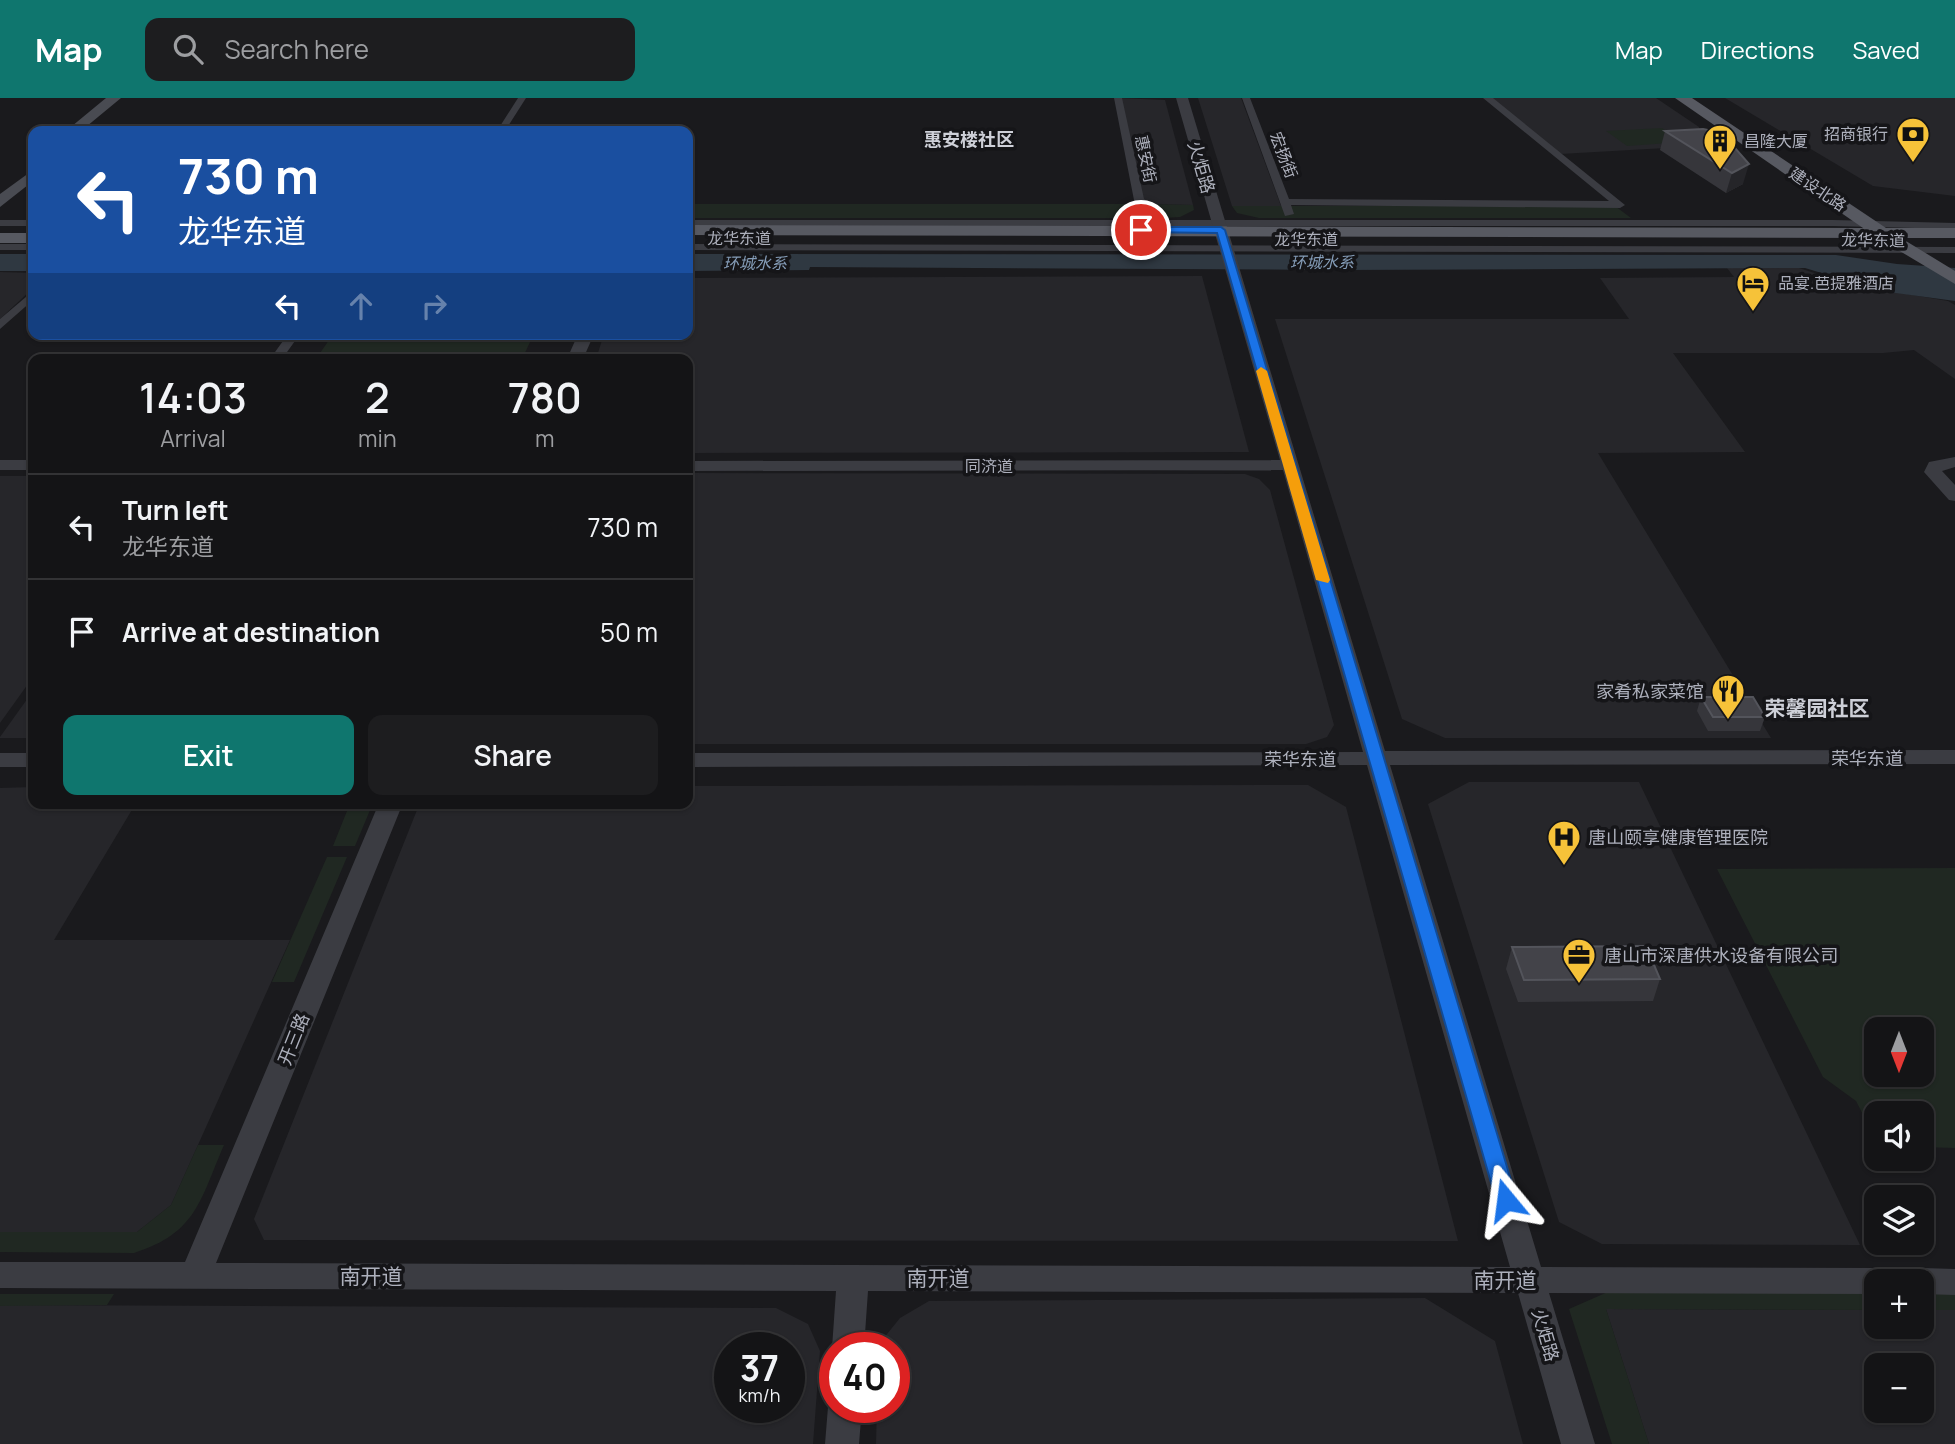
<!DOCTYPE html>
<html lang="en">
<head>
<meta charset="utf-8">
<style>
  :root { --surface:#141416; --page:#1d1d1f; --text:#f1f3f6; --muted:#9d9ea1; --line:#333335; --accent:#0f766e }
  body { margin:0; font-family:Manrope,"Noto Sans SC",sans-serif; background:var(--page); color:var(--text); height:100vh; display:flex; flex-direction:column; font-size:26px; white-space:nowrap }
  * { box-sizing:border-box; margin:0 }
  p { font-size:23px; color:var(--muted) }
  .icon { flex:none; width:38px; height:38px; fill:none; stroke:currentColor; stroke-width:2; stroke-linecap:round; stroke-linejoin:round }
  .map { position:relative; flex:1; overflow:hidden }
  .panel { position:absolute; left:28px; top:256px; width:665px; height:455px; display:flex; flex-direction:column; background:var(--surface); border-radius:14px; box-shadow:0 2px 5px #0004,0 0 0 2px var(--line) }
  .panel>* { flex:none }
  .guide { position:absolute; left:28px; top:28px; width:665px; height:214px; border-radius:14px; box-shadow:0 2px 5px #0004,0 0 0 2px var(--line); background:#1a4fa0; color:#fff; overflow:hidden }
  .needle { width:46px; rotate:180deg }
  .tools { position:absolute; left:1864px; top:919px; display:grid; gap:14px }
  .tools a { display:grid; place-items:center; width:70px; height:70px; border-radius:14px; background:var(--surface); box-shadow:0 2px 5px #0004,0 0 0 2px var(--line); font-size:35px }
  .speed { position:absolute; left:714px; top:1234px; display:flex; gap:14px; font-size:35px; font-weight:700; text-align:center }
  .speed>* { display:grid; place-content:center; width:91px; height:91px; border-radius:50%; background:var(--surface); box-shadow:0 2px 5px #0004,0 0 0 2px var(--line); line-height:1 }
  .speed small { font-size:18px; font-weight:400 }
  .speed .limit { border:10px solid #d22; background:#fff; color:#111 }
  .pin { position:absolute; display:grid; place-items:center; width:60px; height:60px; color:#fff; margin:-30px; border:4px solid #fff; border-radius:50%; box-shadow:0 2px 7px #0007 }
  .me { position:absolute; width:77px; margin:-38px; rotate:344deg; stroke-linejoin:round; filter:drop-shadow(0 0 5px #0008) }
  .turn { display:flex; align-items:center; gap:24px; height:147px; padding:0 35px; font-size:32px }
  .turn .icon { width:91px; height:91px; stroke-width:2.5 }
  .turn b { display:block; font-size:49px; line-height:60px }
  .lanes { display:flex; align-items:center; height:66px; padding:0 35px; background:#0003; justify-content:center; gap:35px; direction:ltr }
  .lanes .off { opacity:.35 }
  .eta { display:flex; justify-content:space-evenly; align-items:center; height:119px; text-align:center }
  .eta b { font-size:42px; font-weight:600; line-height:49px }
  .action { display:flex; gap:14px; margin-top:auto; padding:14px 35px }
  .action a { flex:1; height:80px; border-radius:14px; background:var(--accent); color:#fff; font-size:28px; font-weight:600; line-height:80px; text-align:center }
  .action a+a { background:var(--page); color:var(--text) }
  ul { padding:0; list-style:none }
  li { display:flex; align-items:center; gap:21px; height:105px; padding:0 35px; border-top:2px solid var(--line) }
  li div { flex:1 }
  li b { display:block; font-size:26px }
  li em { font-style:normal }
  header { display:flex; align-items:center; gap:42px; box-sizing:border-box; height:98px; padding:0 35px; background:var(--accent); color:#fff }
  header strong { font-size:33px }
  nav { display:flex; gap:38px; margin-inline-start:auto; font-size:24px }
  .search { width:490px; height:63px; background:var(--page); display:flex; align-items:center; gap:18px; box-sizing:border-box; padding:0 24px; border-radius:14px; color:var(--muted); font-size:26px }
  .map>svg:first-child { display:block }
  .built { fill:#26262a; fill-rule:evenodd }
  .green { fill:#202822; fill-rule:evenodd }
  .water { fill:#2f3841 }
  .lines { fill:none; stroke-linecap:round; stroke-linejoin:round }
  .minor { fill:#3b3c42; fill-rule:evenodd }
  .tertiary { fill:#3b3c42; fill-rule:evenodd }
  .secondary { fill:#494b52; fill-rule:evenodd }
  .primary { fill:#575961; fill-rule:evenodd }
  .wall { fill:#36363b }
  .shaded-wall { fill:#252529 }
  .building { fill:#434349; stroke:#53545b; stroke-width:2 }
  .route { fill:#1a73e8; stroke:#114b97; stroke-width:2 }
  .slow { fill:#f59e0b }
  .labels { text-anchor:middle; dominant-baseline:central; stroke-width:7; stroke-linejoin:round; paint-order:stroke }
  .far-poi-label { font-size:16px; fill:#adb0bc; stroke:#151518; text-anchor:start }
  .far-street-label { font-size:16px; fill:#adb0bc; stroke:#151518 }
  .far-water-label { font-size:16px; font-style:italic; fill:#849cb7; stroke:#151518 }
  .far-quarter-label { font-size:18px; font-weight:bold; fill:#ced0d8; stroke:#151518 }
  .street-label { font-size:18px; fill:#adb0bc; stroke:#151518 }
  .poi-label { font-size:18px; fill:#adb0bc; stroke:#151518; text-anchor:start }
  .quarter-label { font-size:21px; font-weight:bold; fill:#ced0d8; stroke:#151518 }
  .near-street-label { font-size:21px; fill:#adb0bc; stroke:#151518 }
</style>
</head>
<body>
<header>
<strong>Map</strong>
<div class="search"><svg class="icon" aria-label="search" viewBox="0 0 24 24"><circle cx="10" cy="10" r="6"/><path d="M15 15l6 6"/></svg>Search here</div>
<nav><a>Map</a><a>Directions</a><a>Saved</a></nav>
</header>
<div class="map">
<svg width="1955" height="1346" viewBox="0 0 1955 1346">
  <rect width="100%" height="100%" fill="#1a1a1d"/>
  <path class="built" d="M1118,0l47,2 28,105 -52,-1z
    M1198,0h43l40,108h-49z
    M1490,0h166l43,29 2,19 -141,8z
    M1725,0h230v98l-82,-10z
    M1727,170h72l49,16 100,17 7,4v74l-41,-29 -31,3h-210l72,99 -147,1 173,285h-326l-43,-19 -127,-400h354l-29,-41 134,-1z
    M0,174l33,1v15l-33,31z
    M1202,178l47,176 -561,1v-94h-92l8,-25h84v-56z
    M688,375l557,1 14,5 11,11 64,235 -7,12 -21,7h-618z
    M0,378h33v201l-33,46z
    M33,593v47h-33v-1z
    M1469,684h170l221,463 -258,-1 -43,-22 -131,-418z
    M1308,687l38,22 112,434 -1194,-1 -10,-21 165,-414 4,-2h265v-17z
    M33,689v16h103l-82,137h236l-119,265 -34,27h-137v-444z
    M1425,1200l70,43 28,103h-647l1,-37h17v-59l-15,-1v-3l21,-26 29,-17z
    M0,1207l776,3 32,16 12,27 -7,93h-813zM730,1250h59v59h-59z
    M1606,1211l270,1v16h46v-16h33v134h-306zM1876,1267h46v45h-46z"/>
  <path class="green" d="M1662,30l21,14 -56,4 -21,-15z
    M688,106h453l52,1 1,5 -14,7 -16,1h-476z
    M1232,108h383l16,12h-372l-22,-5z
    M329,242h202l-9,19h-206z
    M136,705h237l-18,43h-22l16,-40h-214z
    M327,759h20l-53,125h-22z
    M1955,770v280l-33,-1v-34h-46v27l-20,-39 -33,-24 -106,-208zM1922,931v45h-46v-45z
    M198,1047h26c-24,55 -27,88 -90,108l-134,-1v-20h137l34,-27z
    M1610,1193l266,1v18l-270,-1 43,135h-37l-43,-135z
    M1922,1194h33v18h-33z
    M114,1196l-7,11 -107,1v-12z"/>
  <path class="water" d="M0,156h33v17h-33z
    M688,156l1148,1 61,9 58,4v33l-74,-10 -76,-23 -466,2 -529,-3 -1,3 -121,1z"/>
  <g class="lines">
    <path class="minor" d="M518,0h8l-21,33h-8z
      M1114,0h8l22,101 5,4 4,17h680l122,3v6l-122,-3h-1145v-6h454l-3,-16 -5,-4z
      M1242,0h8l39,101 320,2 -126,-103h10l132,107 -5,3 -329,-3 3,9 -9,2z
      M0,122h33v6h-33z
      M0,146h33v6h-33z
      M688,146l1267,3v6l-1267,-3z
      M33,193v9l-33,29v-10z
      M288,236h12l-18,25h-12z"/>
    <path class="tertiary" d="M1176,0h12l197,653 570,-1v14l-565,1 151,502 335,1 11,4 5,9h-16v13l-327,-1 46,151h-34l-43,-151 -650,-2 -4,57h-29v6l-3,-6 4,-57 -836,-3v-26h185l194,-459h24l-187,460 1294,4 -143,-502 -679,2v-14l675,-1 -80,-282 -595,1v-10l592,-1z
      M578,236h16l-11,25h-16z
      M1955,359v10l-13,4 13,14v16l-6,-1 -25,-28 5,-10z
      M0,362h33v10h-33z
      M0,655h33v14h-33z
      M1922,1170l33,1v26l-33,-1v-13h-16l5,-9z
      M833,1298l2,11h27l-3,37h-34l3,-37z"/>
    <path class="secondary" d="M106,0h15l-40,33h-15z
      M33,72v11l-33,26v-13z"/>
    <path class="primary" d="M1675,0h17l194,130h69v10h-54l54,33v13l-77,-46 -1190,-3v-10l1175,3z
      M0,135h33v10h-33z"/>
  </g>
  <path class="wall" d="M1665,33l47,5 31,48 -17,9 -66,-43z
    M1701,599l64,20 -5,14h-52l-11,-20z
    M1512,849l148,32 -7,22 -135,1 -12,-33z"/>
  <path class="shaded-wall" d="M1749,66l-6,20 -17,9 6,-20z"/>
  <path class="building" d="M1703,31l10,2 -1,5 23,12 14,16 -17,9 -67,-42z
    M1701,599h52l12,20h-52z
    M1646,848l14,33 -136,1 -12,-33z"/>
  <path class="route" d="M1141,129h80l4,3 292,970 -4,6 -7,3 -7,-3 -3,-6 -279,-967 -80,-1z"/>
  <path class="slow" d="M1261,269l6,4 63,209 -2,3 -12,-3 -60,-209z"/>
  <defs>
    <symbol id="bank-pin" viewBox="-11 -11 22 30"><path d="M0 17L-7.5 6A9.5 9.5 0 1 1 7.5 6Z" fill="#f6c239" stroke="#151518"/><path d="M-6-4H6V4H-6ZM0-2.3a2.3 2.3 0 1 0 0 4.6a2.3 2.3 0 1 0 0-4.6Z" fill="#111"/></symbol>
    <symbol id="building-pin" viewBox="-11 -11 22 30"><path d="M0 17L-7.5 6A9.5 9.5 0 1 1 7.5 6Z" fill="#f6c239" stroke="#151518"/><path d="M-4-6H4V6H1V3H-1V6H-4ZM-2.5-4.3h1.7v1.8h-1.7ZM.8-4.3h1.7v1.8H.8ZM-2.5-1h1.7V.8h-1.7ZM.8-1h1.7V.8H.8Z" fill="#111"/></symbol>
    <symbol id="hotel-pin" viewBox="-11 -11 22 30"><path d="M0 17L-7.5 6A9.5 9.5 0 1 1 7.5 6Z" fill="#f6c239" stroke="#151518"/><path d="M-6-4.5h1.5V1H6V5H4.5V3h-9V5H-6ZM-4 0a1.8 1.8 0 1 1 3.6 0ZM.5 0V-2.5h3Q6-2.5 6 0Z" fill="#111"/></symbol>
    <symbol id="restaurant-pin" viewBox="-11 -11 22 30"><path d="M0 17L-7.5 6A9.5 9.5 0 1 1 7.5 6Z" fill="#f6c239" stroke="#151518"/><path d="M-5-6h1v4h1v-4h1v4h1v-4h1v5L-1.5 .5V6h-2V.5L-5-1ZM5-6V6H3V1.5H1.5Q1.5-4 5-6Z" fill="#111"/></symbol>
    <symbol id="hospital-pin" viewBox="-11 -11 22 30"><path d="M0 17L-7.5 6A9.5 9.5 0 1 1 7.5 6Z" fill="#f6c239" stroke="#151518"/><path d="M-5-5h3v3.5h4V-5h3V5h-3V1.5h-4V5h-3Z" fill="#111"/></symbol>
    <symbol id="office-pin" viewBox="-11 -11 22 30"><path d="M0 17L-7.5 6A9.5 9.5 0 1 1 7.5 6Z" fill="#f6c239" stroke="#151518"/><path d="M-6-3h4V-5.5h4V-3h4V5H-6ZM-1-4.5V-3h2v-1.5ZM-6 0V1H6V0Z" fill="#111"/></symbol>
  </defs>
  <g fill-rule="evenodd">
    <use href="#bank-pin" x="1894" y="17" width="38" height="52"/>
    <use href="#building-pin" x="1701" y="24" width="38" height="52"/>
    <use href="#hotel-pin" x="1734" y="166" width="38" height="52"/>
    <use href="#restaurant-pin" x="1709" y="574" width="38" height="52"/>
    <use href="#hospital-pin" x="1545" y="720" width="38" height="52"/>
    <use href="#office-pin" x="1560" y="838" width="38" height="52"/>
  </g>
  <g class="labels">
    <g class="far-poi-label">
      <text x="1888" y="36" text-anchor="end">招商银行</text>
      <text x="1744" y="43">昌隆大厦</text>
      <text x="1778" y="185">品宴.芭提雅酒店</text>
    </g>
    <g class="far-street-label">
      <text transform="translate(1284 57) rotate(69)">宏扬街</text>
      <text transform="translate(1146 61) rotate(78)">惠安街</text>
      <text transform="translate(1818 91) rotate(34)">建设北路</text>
      <text x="739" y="140">龙华东道</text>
      <text x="1306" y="141">龙华东道</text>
      <text transform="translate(1873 142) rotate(1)">龙华东道</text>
      <text x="989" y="368">同济道</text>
    </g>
    <g class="far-water-label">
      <text x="1322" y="164">环城水系</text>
      <text x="755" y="165">环城水系</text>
    </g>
    <g class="far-quarter-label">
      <text x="969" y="41">惠安楼社区</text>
    </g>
    <g class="street-label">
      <text transform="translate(1202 69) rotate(74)">火炬路</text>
      <text x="1867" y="660">荣华东道</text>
      <text x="1300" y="661">荣华东道</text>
      <text transform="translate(293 941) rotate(-68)">开三路</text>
      <text transform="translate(1546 1237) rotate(74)">火炬路</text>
    </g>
    <g class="poi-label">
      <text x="1704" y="593" text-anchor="end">家肴私家菜馆</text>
      <text x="1588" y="739">唐山颐享健康管理医院</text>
      <text x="1604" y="857">唐山市深唐供水设备有限公司</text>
    </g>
    <g class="quarter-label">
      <text x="1817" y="610">荣馨园社区</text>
    </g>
    <g class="near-street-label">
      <text x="371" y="1178">南开道</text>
      <text x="938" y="1180">南开道</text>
      <text x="1505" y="1182">南开道</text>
    </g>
  </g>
</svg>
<div class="tools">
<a><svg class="needle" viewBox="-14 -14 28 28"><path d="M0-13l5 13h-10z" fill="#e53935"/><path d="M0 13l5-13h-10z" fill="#9d9ea1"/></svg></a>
<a><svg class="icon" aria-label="sound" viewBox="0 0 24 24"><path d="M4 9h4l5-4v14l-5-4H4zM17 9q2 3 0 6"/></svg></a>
<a><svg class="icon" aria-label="layers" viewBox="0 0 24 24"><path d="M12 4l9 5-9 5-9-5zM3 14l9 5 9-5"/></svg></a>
<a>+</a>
<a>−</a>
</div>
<div class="speed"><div>37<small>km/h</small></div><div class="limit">40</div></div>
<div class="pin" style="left:1141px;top:132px;background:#d93025"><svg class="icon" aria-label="arrive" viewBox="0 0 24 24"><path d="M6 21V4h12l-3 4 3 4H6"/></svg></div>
<svg class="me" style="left:1506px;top:1102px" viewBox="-20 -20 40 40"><path d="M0-17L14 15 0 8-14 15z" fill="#1a73e8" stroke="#fff" stroke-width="4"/></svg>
<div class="guide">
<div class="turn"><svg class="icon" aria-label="left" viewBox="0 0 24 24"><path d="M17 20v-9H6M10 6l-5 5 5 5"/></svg><div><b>730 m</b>龙华东道</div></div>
<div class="lanes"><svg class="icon" aria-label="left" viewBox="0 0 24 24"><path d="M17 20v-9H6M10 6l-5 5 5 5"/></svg><svg class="icon off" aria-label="ahead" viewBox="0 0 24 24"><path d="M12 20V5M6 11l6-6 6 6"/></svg><svg class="icon off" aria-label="right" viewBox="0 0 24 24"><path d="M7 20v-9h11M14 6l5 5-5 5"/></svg></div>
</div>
<section class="panel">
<div class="eta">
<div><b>14:03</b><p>Arrival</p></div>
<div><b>2</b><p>min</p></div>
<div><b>780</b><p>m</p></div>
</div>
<ul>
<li><svg class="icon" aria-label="left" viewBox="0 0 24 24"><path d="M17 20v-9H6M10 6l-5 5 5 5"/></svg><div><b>Turn left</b><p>龙华东道</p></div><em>730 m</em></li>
<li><svg class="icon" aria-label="arrive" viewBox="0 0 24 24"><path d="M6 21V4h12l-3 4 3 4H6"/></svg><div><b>Arrive at destination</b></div><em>50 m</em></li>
</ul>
<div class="action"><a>Exit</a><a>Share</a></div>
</section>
</div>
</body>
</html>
